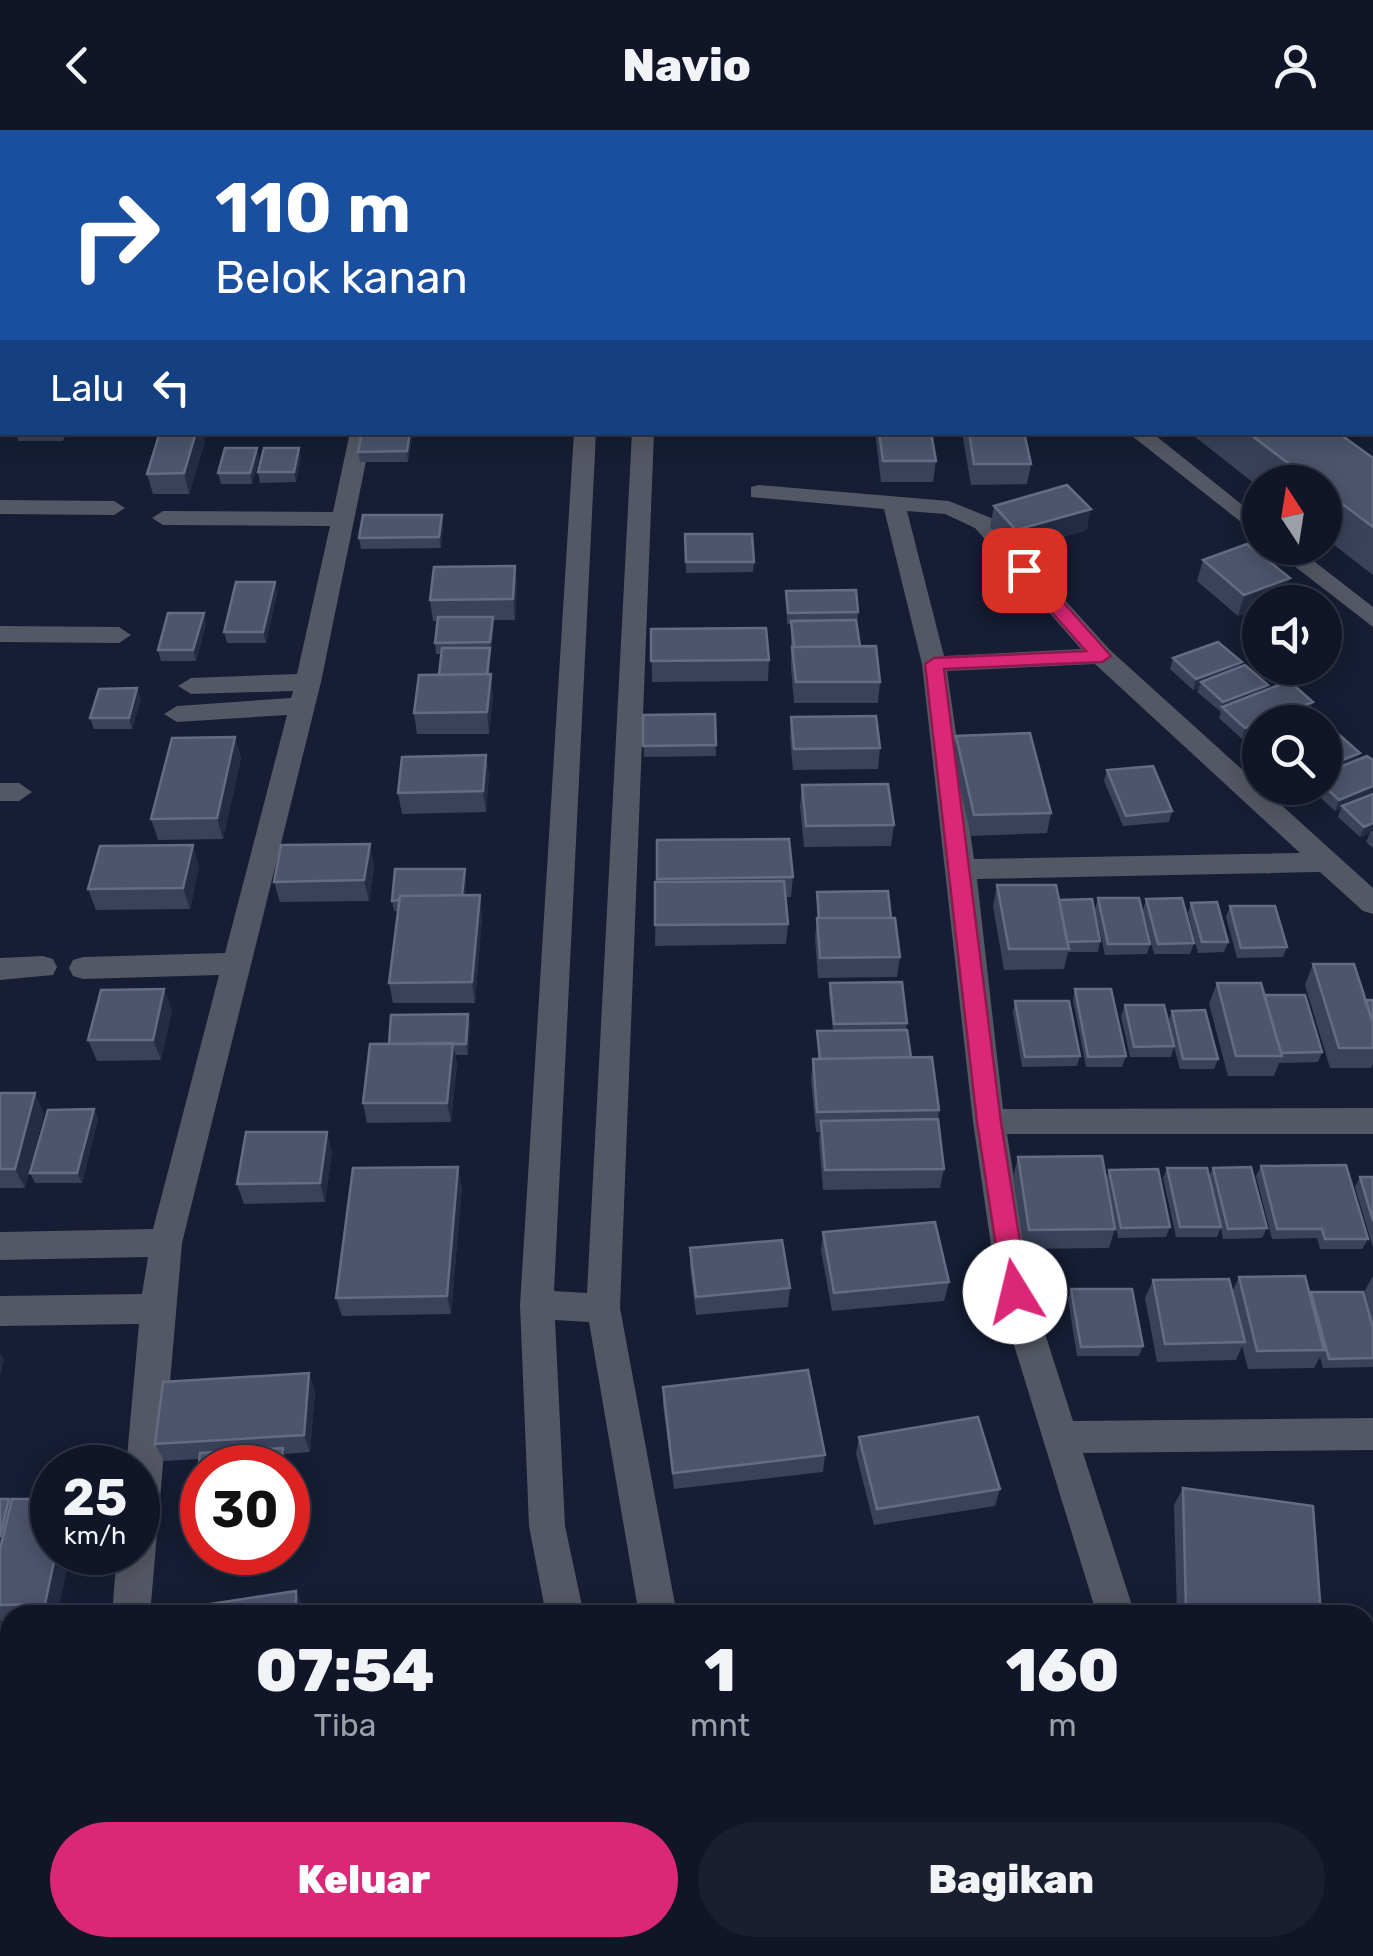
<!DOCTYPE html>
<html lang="id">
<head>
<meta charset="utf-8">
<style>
  :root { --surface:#101627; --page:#191f2f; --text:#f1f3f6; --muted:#9c9fa7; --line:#303544; --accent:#db2777 }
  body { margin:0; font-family:Rubik,sans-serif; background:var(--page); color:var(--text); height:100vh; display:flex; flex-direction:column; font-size:38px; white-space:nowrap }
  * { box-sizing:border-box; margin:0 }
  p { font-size:32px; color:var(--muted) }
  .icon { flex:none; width:55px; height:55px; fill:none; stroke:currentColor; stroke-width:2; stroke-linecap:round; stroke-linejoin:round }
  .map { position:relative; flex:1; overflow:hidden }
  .details { position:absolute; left:0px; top:1475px; width:1375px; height:352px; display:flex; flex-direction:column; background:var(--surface); border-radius:30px 30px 0 0; box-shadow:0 5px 25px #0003,0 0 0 2px var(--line) }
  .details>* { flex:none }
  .top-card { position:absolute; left:0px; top:0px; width:1375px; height:305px; box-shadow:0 5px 25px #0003,0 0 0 2px var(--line); background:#1a4fa0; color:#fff; overflow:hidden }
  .needle { width:65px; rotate:348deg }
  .controls { position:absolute; left:1242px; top:335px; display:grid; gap:20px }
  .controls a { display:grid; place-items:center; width:100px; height:100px; border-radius:50%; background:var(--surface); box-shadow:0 5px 25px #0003,0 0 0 2px var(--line); font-size:50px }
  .speed { position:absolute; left:30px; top:1315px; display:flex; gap:20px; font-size:50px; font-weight:700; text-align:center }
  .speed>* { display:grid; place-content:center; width:130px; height:130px; border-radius:50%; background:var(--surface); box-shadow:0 5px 25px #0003,0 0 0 2px var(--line); line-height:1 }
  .speed small { font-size:25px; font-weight:400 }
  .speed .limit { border:15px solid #d22; background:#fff; color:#111 }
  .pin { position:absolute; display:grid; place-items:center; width:85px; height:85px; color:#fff; margin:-42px; border-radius:20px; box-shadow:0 5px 15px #0006 }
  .me { position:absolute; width:110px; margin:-55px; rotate:351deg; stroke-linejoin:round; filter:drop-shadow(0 0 8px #0008) }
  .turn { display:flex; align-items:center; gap:35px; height:210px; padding:0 50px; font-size:45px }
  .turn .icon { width:130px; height:130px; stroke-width:2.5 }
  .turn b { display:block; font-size:70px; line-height:85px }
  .then { display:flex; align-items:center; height:95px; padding:0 50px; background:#0003; gap:20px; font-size:38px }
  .eta { display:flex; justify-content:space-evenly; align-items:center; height:170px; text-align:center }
  .eta b { font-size:60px; font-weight:800; line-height:70px }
  .primary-button { display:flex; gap:20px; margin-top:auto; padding:20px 50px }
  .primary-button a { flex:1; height:115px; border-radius:60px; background:var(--accent); color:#fff; font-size:40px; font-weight:800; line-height:115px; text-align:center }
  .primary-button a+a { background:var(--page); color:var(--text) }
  header { display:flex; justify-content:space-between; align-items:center; height:130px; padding:0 50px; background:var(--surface); font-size:45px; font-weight:800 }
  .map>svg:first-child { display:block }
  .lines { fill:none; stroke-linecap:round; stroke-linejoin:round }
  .lane { fill:#545864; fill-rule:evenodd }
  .street { fill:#545864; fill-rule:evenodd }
  .wall { fill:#3a425a }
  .shaded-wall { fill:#242b44 }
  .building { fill:#4d546c; stroke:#656c82; stroke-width:2.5 }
  .route { fill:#db2777; stroke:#8e194d; stroke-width:2.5 }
</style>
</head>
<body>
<header><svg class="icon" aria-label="back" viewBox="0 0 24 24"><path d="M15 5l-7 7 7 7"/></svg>Navio<svg class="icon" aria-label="person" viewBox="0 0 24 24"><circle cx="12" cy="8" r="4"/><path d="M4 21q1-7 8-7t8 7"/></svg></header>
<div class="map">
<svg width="1373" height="1826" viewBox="0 0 1373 1826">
  <rect width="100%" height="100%" fill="#161d34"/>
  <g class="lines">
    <path class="lane" d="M1372,130h1v12h-1z
      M1373,169v13h-1v-13z"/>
    <path class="street" d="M661,0h18v2h-17z
      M1023,0h19l2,2h-19z
      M1095,0h19l2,2h-19z
      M0,30h2v10h-2z
      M0,128h2v12h-2z
      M1372,188h1v13h-1z
      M0,246h2v12h-2z
      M1372,265h1v13h-1z
      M350,302h22l-51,250 -139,561 -32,372h-38l5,-63h21v-84h-12l13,-144 -139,2v-30l142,-2 6,-37 -148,3v-28l153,-3 66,-254 -136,4 -10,-3 -4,-8 4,-8 10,-3 142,-4 62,-238 -110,7 -13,-8 13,-8 114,-8 2,-7 -102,3 -13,-8 13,-8 106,-4 33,-148 -167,-1 -11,-7 11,-7 170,1z
      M574,302h22l-42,859 33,2 45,-861h22l-34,876 57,307h-38l-50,-293 -34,-2 10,206 19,89h-38l-17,-89 -9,-221z
      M1127,302h24l109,87v18z
      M759,355l190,16 42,17 119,132 263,238v26l-10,-3 -43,-39 -343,7 26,230 370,-1v26h-366l25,159 41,128 300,-3v32l-290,3 52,162h-38l-99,-322 -25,-171 -51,-458 -38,-155 -133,-12v-10zM907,381l38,3 30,14 106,121 -137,7zM1095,534l205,189 -326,6 -27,-188z
      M0,370l114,1 11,7 -11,7 -114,-1z
      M1271,418h26l76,59v20z
      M0,496l119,1 12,8 -12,8 -119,-1z
      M0,653h19l13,9 -13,9h-19z
      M43,826l10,3 4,8 -4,8 -53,5v-22z
      M10,1543v38l-10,1v-38z
      M114,1818h42v8h-42z
      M619,1818h42l2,8h-42z
      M722,1818h42l3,8h-42z
      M1251,1818h44l3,8h-44z"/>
  </g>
  <path class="wall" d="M0,137h2v45h-2z
    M16,302h50l-3,9h-45z
    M875,302h56l5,29 -3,21h-52z
    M962,302h62l7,32 -4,20 -56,1z
    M1189,302h148l36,26v117l-48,-37v-56h-65v6z
    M412,309l-4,23h-48l-2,-10z
    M205,311l-16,53h-36l-6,-20z
    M259,328l-7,26h-31l-3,-11z
    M301,328l-5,24 -36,1 -2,-11z
    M994,376l93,24 -74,21 -23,-24z
    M443,395l-2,23 -80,1 -2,-11z
    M685,404l69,28 -1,10 -67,1z
    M1203,430l80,39 -23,3v6l-22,8 -41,-35z
    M515,436l2,21 -2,33h-22l-4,54 4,22 -4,38h-72l-3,-21 25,-38 2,-21h-5l-1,-11 3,-22h-5l-3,-21z
    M275,452l2,11 -11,50h-39l-3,-11z
    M786,461l72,21 -1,11 3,23 20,36 -2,21h-84l-3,-35v-44h-4z
    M1260,484v31l-16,-15 3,-11z
    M206,494l-10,37h-35l-3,-11z
    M651,499l118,31 -1,21 -116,1z
    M1173,528l67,9 28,18 -2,5 47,12 -4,10 -49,10v18l-3,-3 2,-5 -17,7 -23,-21 2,-6 -24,-20 2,-4 -6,2 -23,-21z
    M137,558l4,11 -9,30h-38l-4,-11z
    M715,584l1,42 -72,1 -1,-42z
    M791,587l89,31 -2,21 -85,1 -3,-32z
    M1325,597l3,2 -2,6 31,25h16v88l-7,-6 4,-9 -10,4 -22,-20 3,-9 -6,3 -25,-23h15z
    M956,606l95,77 -4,20 -76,3 -18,-79z
    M235,607l6,21 -18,81 -65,1 -7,-21z
    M486,625l3,21 -3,36 -84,2 -4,-21z
    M1107,640l65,41 -3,11 -46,4 -19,-45z
    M802,655l92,40 -3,21 -87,1 -4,-41z
    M657,710l136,37 -2,20h-6l3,27 -2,20 -131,2z
    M374,735l-5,36 -89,1 -6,-20z
    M199,736l-9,43 -94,1 -8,-21z
    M466,749l-1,16 17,21 -7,87h-82l-4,-20 9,-72h-4l-2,-10z
    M997,755l62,15 41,41 -2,11h-30l-4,17 -60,1 -11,-64z
    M817,762l74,26 9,39 -3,20 -79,1 -3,-39 2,-21z
    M1098,768l52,46 -3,10 -42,1 -10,-46z
    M1146,769l48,44 -4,11h-36l-11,-44z
    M1191,773l37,39 -4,10 -26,1 -10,-40z
    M1230,776l57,41 -4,10 -46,1 -11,-41z
    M1313,834l52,36h8v64l-2,4h-41l-25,-83z
    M830,853l77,40 -1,7 5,27 28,53 -1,9 6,50 -4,19 -117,2 -4,-50 1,-8h-4l-5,-53 2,-20h5l-1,-28h16l-4,-38z
    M1217,853l47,12 58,57 -4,10 -39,1 -5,13h-46l-19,-72z
    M1075,859l51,67 -4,11h-36l-13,-67z
    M1015,871l65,55 -3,10 -55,1 -9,-55z
    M1125,875l43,16 4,-10 46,48 -4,10h-34l-6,-22 -3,10h-41l-9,-41z
    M172,880l-11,50 -64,1 -9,-21z
    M468,884l2,10 -2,31h-13l2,8 -6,59 -84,1 -4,-20 26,-59z
    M0,963l44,20 -19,75h-25z
    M94,979l4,10 -16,64h-47l-5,-10z
    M332,1021l-7,51 -81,2 -7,-20z
    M1018,1027l88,23 3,-10 61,57 -4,10 -48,1 -11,-56 8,47 -6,19 -85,1 -11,-72z
    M1261,1036l107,73 -6,10h-42l-3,-11 -45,1 -16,-63z
    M1167,1038l42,8 4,-8 54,60 -5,10 -39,1 -2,-11 -4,9h-41l-13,-59z
    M1360,1047h13v71l-18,-61z
    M462,1056l-11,128 -109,2 -6,-18z
    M823,1102l126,50 -5,19 -112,10 -11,-60z
    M690,1118l100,40 -2,19 -92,8 -6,-48z
    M1373,1146v47l-9,-31z
    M1239,1147l71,17 1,-2 62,35v40l-50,1 -3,-11 -6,11 -66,1 -6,-23 -6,14 -79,2 -12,-64 8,-18 79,12z
    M1071,1159l72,57 -4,10h-62l-9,-57z
    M663,1257l162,68 -2,17 -149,17 -11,-84z
    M315,1261l-5,61 -25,2 5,11 -88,3v76l-2,1 -8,-17 7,-69 -35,2 -9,-17z
    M859,1307l141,52 -5,17 -121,19 -18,-71z
    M1183,1358l138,127h-144l-3,-110z
    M0,1369l57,116h-47v5l-10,1z
    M1345,1818h20l8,8h-23z"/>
  <path class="shaded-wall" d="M196,302h7l2,9 -16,53 -5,-21z
    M410,302l2,7 -4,23 -1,-11z
    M257,318l2,10 -7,26 -2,-11z
    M299,318l2,10 -5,24 -2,-10z
    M1091,379l-4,21 -74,21 3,-21z
    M442,385l1,10 -2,23 -2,-11z
    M515,436l2,21 -2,33 -2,-21z
    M1290,448l-7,21 -8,3h-15v6l-22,8 6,-21z
    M275,452l2,11 -11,50 -3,-11z
    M204,483l2,11 -10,37 -3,-11z
    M493,487l1,10 -3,26 -1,-11z
    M1332,497l-4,10 -3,2v-10z
    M1242,532l-4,11 -37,9 -2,6 -6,2 3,-11z
    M491,544l2,22 -4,38 -2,-22z
    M1268,555l-4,11 -42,11 -2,6 3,-11z
    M137,558l4,11 -9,30 -3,-11z
    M1313,572l-4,11 -25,9h-24l-1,10 -17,7 3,-11z
    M235,607l6,21 -18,81 -6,-21z
    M1360,623l-4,11 -31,12v-9z
    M486,625l3,21 -3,36 -3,-21z
    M1373,656v9l-31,11 -1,2 -6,3 4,-11z
    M1373,693v9l-2,-1 -1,2 -10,4 4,-10z
    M370,714l4,21 -5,36 -5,-21z
    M193,715l6,21 -9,43 -7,-21z
    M465,739l1,10 -3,31 -2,-10z
    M480,765l2,21 -7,87 -3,-21z
    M164,859l8,21 -11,50 -8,-20z
    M468,884l2,10 -2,31 -2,-11z
    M453,913l4,20 -6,59 -4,-19z
    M35,963l9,20 -19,75 -10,-19z
    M94,979l4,10 -16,64 -5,-10z
    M327,1002l5,19 -7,51 -5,-19z
    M458,1037l4,19 -11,128 -4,-18z
    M0,1223l4,7 -4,16z
    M309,1243l6,18 -5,61 -6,-17z
    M283,1318l7,17 -2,24v-21h-7z
    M9,1369l12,16 -21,89v-67z
    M56,1422h15l-14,63h-4l-8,-11z
    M296,1461l7,16v8h-7z
    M198,1818h46l-37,8z
    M325,1818h4l3,8h-6z
    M394,1818h25l-21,5z"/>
  <path class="building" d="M0,137h2v25h-2z
    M160,302h36l-12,41 -37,1z
    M362,302h48l-3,19 -49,1z
    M879,302h52l5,29h-53z
    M969,302h55l7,32h-57z
    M1247,302h90l36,26v69l-48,-36v-9h-12z
    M225,318h32l-7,25h-32z
    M264,318h35l-5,24h-36z
    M1067,355l24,24 -75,21 -22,-24z
    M363,385h79l-3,22 -80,1z
    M685,404h67l2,28h-68z
    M1247,414l43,34 -46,17 -41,-35z
    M515,436l-2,33 -83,1 4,-33z
    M236,452h39l-12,50h-39z
    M856,460l2,22 -70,1 -2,-22z
    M168,483h36l-11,37h-35z
    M1260,484v17l-13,-12z
    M438,487h55l-3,25 -55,1z
    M856,490l4,26 -66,1 -3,-26z
    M766,498l3,32 -118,1v-32z
    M1218,512l24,20 -46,17 -23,-21z
    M876,516l4,36h-84l-4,-35z
    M442,518h48l-3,26 -48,1z
    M1245,535l23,20 -45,17 -22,-20z
    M491,544l-4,38 -73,1 5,-38z
    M1289,551l24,21 -68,26 -23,-21z
    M137,558l-8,30h-39l9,-29z
    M1306,579l14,13h-49z
    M715,584l1,31 -73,1v-31z
    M876,586l4,32 -86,1 -3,-32z
    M1335,601l25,22 -35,14v-32z
    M1030,603l21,80 -77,2 -18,-79z
    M235,607l-18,81 -66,1 21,-81z
    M486,625l-3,36 -85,2 4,-36z
    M1367,626l6,4v26l-34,14 -14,-13v-14z
    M1153,636l19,45 -46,5 -19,-46z
    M888,654l6,41 -88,1 -4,-41z
    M1373,664v29l-9,4 -22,-21z
    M789,709l4,38 -136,2v-39z
    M370,714l-6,36 -90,2 7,-37z
    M193,715l-10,43 -95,1 12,-43z
    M395,739h70l-3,26 -62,1 -1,4 -7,1z
    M784,751l4,43 -133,1v-43z
    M997,755h59l13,64h-60z
    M888,761l3,27h-72l-2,-26z
    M480,765l-8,87 -83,1 11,-87z
    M1098,768h41l11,46h-42z
    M1182,768l12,45 -36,1 -12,-45z
    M1092,769l8,42 -33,1 -8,-42z
    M1217,772l11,40h-26l-11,-39z
    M1230,776h45l12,41 -46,1z
    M817,788h78l5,39 -80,1z
    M1313,834h41l19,59v25h-34z
    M902,852l5,41 -73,1 -4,-41z
    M1217,853h44l21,73h-46z
    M164,859l-11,51h-65l13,-50z
    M1075,859h36l15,67 -38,1z
    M1264,865h41l17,57 -41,1z
    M1365,870h8v23z
    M1015,871h54l11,55 -55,1z
    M1125,875h39l10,41 -40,1z
    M1205,880l13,49h-35l-11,-48z
    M468,884l-2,30h-77l2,-29z
    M907,900l4,27 -91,2 -3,-28z
    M453,913l-6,60h-84l7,-59z
    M932,927l7,53 -122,2 -4,-53z
    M0,963h35l-20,76h-15z
    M94,979l-17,64h-47l18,-63z
    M938,989l6,50 -119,1 -4,-49z
    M246,1002h81l-7,51 -83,1z
    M1102,1026l13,73 -86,1 -11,-73z
    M1346,1035l22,74h-43l-3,-10h-45l-16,-63z
    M458,1037l-11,129 -111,2 17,-130z
    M1251,1037l16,61 -39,1 -15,-61z
    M1167,1038h40l14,59h-41z
    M1158,1039l12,58 -49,1 -12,-58z
    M1360,1047h13v44z
    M935,1092l14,60 -115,11 -11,-61z
    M782,1110l8,48 -94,9 -6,-49z
    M1305,1146l19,74 -67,1 -18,-74z
    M1229,1149l16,63 -80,2 -12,-64z
    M1071,1159h61l11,57 -62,1z
    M1311,1162h52l10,35v31l-44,1z
    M808,1240l17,85 -152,18 -10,-86z
    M309,1243l-5,62 -149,9 8,-62z
    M978,1287l22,72 -123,20 -18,-72z
    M283,1318l-2,20h-79v60h-10l8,-75z
    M1183,1358l130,18 8,109h-91l-44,-6z
    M0,1369h9l-9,38z
    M12,1369h40v53h4l-11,52 -45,1v-56z
    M296,1461v24h-125v-5z
    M1373,1778v48h-4l-5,-8 1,-37z
    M294,1818h31l1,8h-68z
    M464,1818h45l1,8h-78z
    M1064,1818h100l3,8h-110l-2,-5z"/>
  <path class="route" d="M1018,436h13l80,90 -9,6 -158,7 57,453 27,170 -13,11 -12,-11 -26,-170 -52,-458 9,-6 152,-7 -68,-77z"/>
</svg>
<div class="controls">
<a><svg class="needle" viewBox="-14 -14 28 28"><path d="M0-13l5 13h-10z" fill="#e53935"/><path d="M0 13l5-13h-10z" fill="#9c9fa7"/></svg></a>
<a><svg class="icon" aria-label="sound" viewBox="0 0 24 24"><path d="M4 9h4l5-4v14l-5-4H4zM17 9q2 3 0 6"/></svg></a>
<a><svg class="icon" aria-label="search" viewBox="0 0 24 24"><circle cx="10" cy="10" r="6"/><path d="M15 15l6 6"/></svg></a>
</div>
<div class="speed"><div>25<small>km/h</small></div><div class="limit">30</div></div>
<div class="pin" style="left:1024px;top:440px;background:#d93025"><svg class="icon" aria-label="arrive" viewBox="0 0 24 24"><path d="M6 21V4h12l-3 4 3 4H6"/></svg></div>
<svg class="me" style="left:1015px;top:1162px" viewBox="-20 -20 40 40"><circle r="19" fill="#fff"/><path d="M0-13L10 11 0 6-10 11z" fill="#db2777"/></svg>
<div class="top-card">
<div class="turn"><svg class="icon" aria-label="right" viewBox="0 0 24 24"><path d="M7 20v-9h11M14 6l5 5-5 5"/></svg><div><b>110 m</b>Belok kanan</div></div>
<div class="then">Lalu<svg class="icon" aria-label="left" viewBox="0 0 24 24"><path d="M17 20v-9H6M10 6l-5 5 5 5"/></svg></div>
</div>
<section class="details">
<div class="eta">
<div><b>07:54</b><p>Tiba</p></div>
<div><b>1</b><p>mnt</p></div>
<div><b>160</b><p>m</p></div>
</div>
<div class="primary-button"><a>Keluar</a><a>Bagikan</a></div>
</section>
</div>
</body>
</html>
